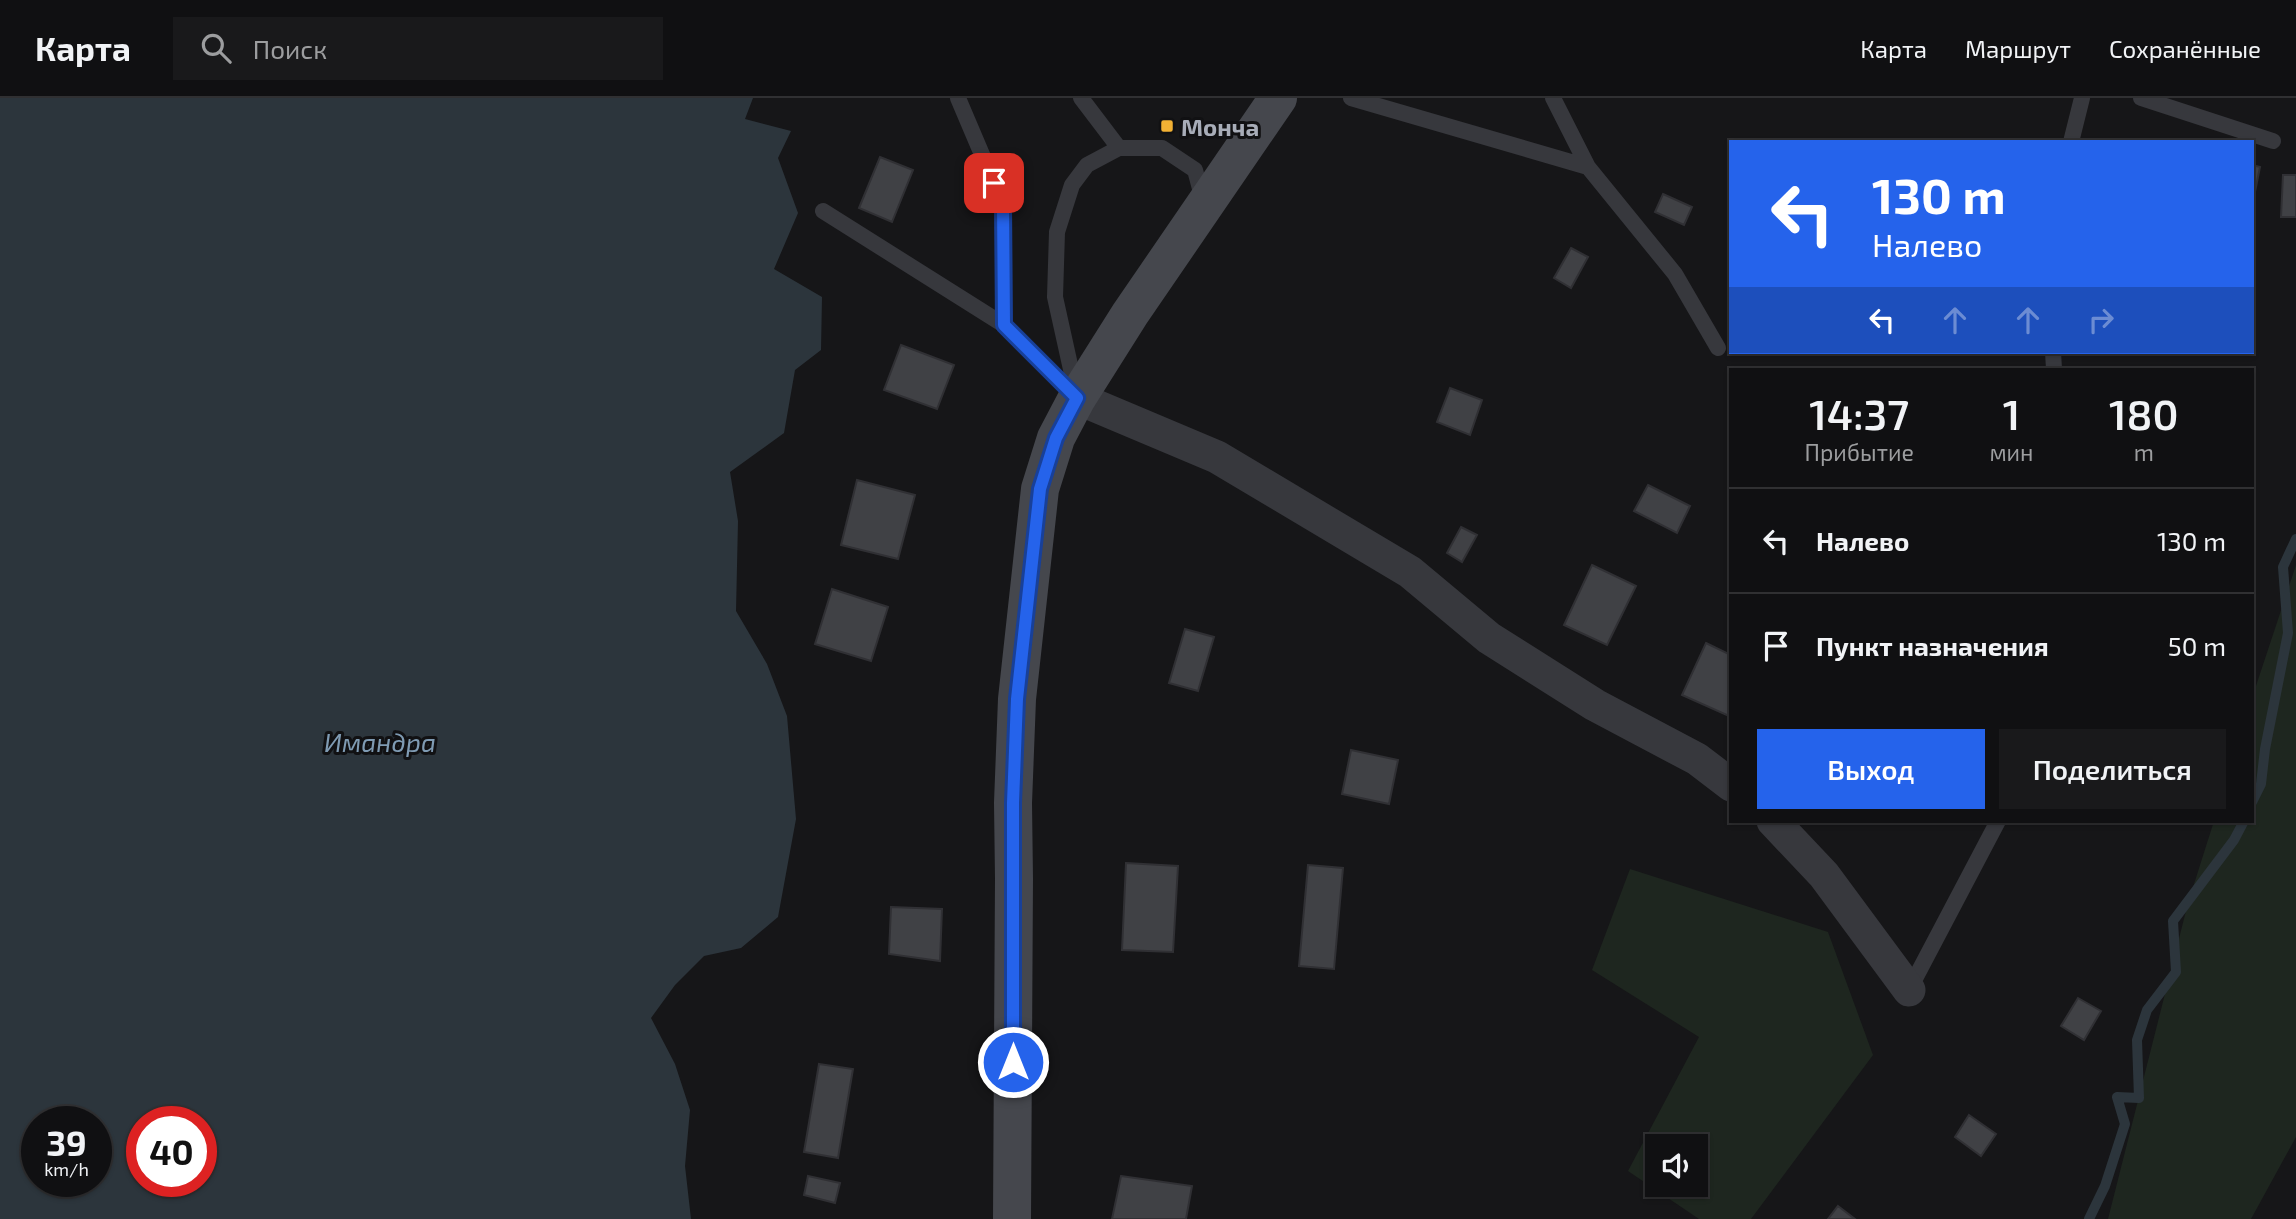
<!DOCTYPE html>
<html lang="ru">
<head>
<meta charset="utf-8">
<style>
  :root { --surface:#101012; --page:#19191b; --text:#f1f3f6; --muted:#9c9d9f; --line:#303032; --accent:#2563eb }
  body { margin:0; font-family:"Exo 2",sans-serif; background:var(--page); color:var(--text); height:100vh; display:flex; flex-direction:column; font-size:26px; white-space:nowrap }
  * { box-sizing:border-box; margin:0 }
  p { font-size:23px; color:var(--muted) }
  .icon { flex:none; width:38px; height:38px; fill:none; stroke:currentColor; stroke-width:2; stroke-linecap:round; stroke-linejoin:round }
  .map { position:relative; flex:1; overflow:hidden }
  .sheet { position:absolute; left:1729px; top:270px; width:525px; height:455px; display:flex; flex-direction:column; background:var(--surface); border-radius:0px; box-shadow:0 2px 5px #0004,0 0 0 2px var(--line) }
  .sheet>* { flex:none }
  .top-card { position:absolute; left:1729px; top:42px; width:525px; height:214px; border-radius:0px; box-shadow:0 2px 5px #0004,0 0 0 2px var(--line); background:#2563eb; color:#fff; overflow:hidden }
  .tools { position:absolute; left:1645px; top:1036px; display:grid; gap:14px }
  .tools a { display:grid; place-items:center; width:63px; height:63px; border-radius:0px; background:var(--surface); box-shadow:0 2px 5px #0004,0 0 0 2px var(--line); font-size:35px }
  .speed { position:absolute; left:21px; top:1008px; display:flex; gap:14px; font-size:35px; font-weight:700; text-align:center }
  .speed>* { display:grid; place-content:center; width:91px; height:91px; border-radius:50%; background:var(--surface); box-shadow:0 2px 5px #0004,0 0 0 2px var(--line); line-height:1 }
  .speed small { font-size:18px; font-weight:400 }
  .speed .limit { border:10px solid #d22; background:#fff; color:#111 }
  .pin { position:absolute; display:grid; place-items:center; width:60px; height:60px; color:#fff; margin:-30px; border-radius:14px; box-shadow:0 4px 10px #0006 }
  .me { position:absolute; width:77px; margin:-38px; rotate:0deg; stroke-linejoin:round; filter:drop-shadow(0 0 5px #0008) }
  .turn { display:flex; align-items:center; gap:24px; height:147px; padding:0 28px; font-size:32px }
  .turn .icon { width:91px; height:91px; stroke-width:2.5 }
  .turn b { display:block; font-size:49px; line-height:60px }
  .lanes { display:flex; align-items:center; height:66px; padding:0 28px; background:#0003; justify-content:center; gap:35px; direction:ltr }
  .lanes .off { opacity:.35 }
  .eta { display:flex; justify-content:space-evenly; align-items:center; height:119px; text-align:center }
  .eta b { font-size:42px; font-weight:600; line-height:49px }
  .primary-button { display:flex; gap:14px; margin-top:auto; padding:14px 28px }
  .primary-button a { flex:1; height:80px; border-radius:0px; background:var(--accent); color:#fff; font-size:28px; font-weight:600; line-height:80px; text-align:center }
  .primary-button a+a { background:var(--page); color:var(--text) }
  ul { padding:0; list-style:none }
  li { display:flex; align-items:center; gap:21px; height:105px; padding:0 28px; border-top:2px solid var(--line) }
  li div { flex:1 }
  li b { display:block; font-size:26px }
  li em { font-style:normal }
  header { display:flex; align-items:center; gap:42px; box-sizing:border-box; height:98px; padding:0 35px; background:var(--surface); border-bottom:2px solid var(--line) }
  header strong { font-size:33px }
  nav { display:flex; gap:38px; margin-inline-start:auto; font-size:24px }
  .search { width:490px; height:63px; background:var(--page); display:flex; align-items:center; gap:18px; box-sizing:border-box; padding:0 24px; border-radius:0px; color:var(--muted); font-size:26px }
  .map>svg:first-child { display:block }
  .green { fill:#1e261f; fill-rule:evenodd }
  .water { fill:#2c353c; fill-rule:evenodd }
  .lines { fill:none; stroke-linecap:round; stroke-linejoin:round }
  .stream { stroke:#2c353c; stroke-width:10 }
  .building { fill:#404145; stroke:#303034; stroke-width:2 }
  .lane { stroke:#37383d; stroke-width:16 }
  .street { stroke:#37383d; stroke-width:33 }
  .secondary { stroke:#45474d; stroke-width:38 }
  .route-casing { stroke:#184099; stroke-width:18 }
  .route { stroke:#2563eb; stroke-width:12 }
  .poi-dot { fill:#f2b134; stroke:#111113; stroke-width:2.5 }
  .labels { text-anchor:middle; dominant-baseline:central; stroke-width:6; stroke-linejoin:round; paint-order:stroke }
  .poi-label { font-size:24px; font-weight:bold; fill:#a8adb8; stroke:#111113; text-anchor:start }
  .water-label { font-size:26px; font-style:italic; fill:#7f9bb3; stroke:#111113 }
</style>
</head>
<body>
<header>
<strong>Карта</strong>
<div class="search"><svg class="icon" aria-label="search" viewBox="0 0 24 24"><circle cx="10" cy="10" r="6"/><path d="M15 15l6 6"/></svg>Поиск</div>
<nav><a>Карта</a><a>Маршрут</a><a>Сохранённые</a></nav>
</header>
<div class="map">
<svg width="2296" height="1121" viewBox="0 0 2296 1121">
  <rect width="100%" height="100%" fill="#161618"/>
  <path class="green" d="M2296,467v572l-45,82h-143l80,-316 26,-82h38v-123z
    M1630,771l198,63 45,123 -122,164h-52l-71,-48 71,-134 -107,-67zM1657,1048h39v39h-39z"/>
  <path class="water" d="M0,0h753l-8,21 46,12 -13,27 20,55 -24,56 48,28 -1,53 -26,20 -11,63 -54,39 8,49 -2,90 31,53 20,52 9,103 -18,98 -37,31 -37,8 -29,29 -24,33 24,46 15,46 -5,56 6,53h-691zM37,1024h59v59h-59zM142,1024h59v59h-59z"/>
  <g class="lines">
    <path class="stream" d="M2252,704l9,-18 4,-35 23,-116 -5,-66 13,-28
      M2089,1121l16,-33 20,-62 -8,-27 22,1 -2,-58 10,-30 29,-38 -3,-51 61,-81 10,-19"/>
  </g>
  <path class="building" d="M880,59l33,13 -21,52 -33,-14z
    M2252,67l8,2 -5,25 -3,-1z
    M2283,77h13v42h-15z
    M1663,96l29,13 -8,18 -29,-13z
    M1571,150l17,9 -17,31 -17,-10z
    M901,247l53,20 -17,44 -53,-19z
    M1450,290l32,12 -12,35 -33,-13z
    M857,382l58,15 -17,64 -57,-14z
    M1648,387l42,21 -13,27 -43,-22z
    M1461,429l16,8 -15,27 -15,-9z
    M1592,467l44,21 -29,59 -43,-20z
    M832,491l56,18 -17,54 -56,-17z
    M1185,531l29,8 -16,54 -29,-8z
    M1706,545l25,12 -2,61 -47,-21z
    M1351,652l47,10 -9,44 -47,-10z
    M1126,765l52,3 -5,86 -51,-2z
    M1308,767l35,3 -9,101 -35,-3z
    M891,809l51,2 -2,52 -51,-7z
    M2078,900l23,13 -17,29 -23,-14z
    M819,966l34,5 -15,89 -34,-6z
    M1969,1017l27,19 -15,22 -26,-19z
    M808,1078l32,7 -5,20 -31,-8z
    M1121,1078l71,10 -6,33h-74z
    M1838,1108l17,13h-27z"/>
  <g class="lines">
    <path class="lane" d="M958,0l45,106 1,121
      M1081,0l38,50
      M1351,0l237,69 87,107 43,74
      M1553,0l35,69
      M2141,0l132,43
      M2071,44l11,-44
      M823,113l181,114 73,73
      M2053,254l1,17
      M1076,294l-21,-95 2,-65 15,-47 15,-20 32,-17h43l33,22 8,30
      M1909,892l89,-169"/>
    <path class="street" d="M1077,300l140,59 193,115 79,66 106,67 102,54 34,26
      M1773,723l51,54 85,115"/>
    <path class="secondary" d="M1012,1121l2,-340 -1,-76 4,-104 23,-210 16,-51 21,-40 53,-84 148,-216"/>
  </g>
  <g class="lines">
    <defs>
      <path id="route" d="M994,85l9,21 1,121 73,73 -21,40 -16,51 -23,210 -4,104v259"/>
    </defs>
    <use href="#route" class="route-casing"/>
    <use href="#route" class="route"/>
  </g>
  <rect class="poi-dot" x="1160" y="21" width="14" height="14" rx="3.5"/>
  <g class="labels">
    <g class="poi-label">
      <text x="1181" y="28">Монча</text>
    </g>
    <g class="water-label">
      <text x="380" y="643">Имандра</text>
    </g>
  </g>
</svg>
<div class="tools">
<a><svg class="icon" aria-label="sound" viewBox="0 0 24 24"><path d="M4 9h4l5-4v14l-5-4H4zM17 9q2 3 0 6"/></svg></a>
</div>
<div class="speed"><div>39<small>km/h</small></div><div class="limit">40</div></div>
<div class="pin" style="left:994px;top:85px;background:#d93025"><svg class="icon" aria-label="arrive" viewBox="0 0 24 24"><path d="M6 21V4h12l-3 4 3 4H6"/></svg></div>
<svg class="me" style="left:1013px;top:964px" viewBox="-20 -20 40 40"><circle r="17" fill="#2563eb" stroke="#fff" stroke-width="3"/><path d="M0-11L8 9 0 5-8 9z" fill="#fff"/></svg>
<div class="top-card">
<div class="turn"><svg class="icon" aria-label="left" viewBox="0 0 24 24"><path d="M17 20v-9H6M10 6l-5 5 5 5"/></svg><div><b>130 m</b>Налево</div></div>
<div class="lanes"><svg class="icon" aria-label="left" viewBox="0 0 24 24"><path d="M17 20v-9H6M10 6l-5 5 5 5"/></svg><svg class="icon off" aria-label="ahead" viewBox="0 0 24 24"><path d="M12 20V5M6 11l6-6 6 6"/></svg><svg class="icon off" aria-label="ahead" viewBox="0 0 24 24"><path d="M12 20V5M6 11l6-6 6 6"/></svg><svg class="icon off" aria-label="right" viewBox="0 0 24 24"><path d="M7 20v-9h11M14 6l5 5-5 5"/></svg></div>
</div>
<section class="sheet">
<div class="eta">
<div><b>14:37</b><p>Прибытие</p></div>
<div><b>1</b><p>мин</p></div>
<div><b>180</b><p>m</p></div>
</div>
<ul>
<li><svg class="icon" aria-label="left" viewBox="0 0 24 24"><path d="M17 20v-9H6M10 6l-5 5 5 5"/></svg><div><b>Налево</b></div><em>130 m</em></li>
<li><svg class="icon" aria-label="arrive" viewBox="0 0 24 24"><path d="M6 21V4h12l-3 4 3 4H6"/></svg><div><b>Пункт назначения</b></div><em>50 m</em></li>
</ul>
<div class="primary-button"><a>Выход</a><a>Поделиться</a></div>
</section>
</div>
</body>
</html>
